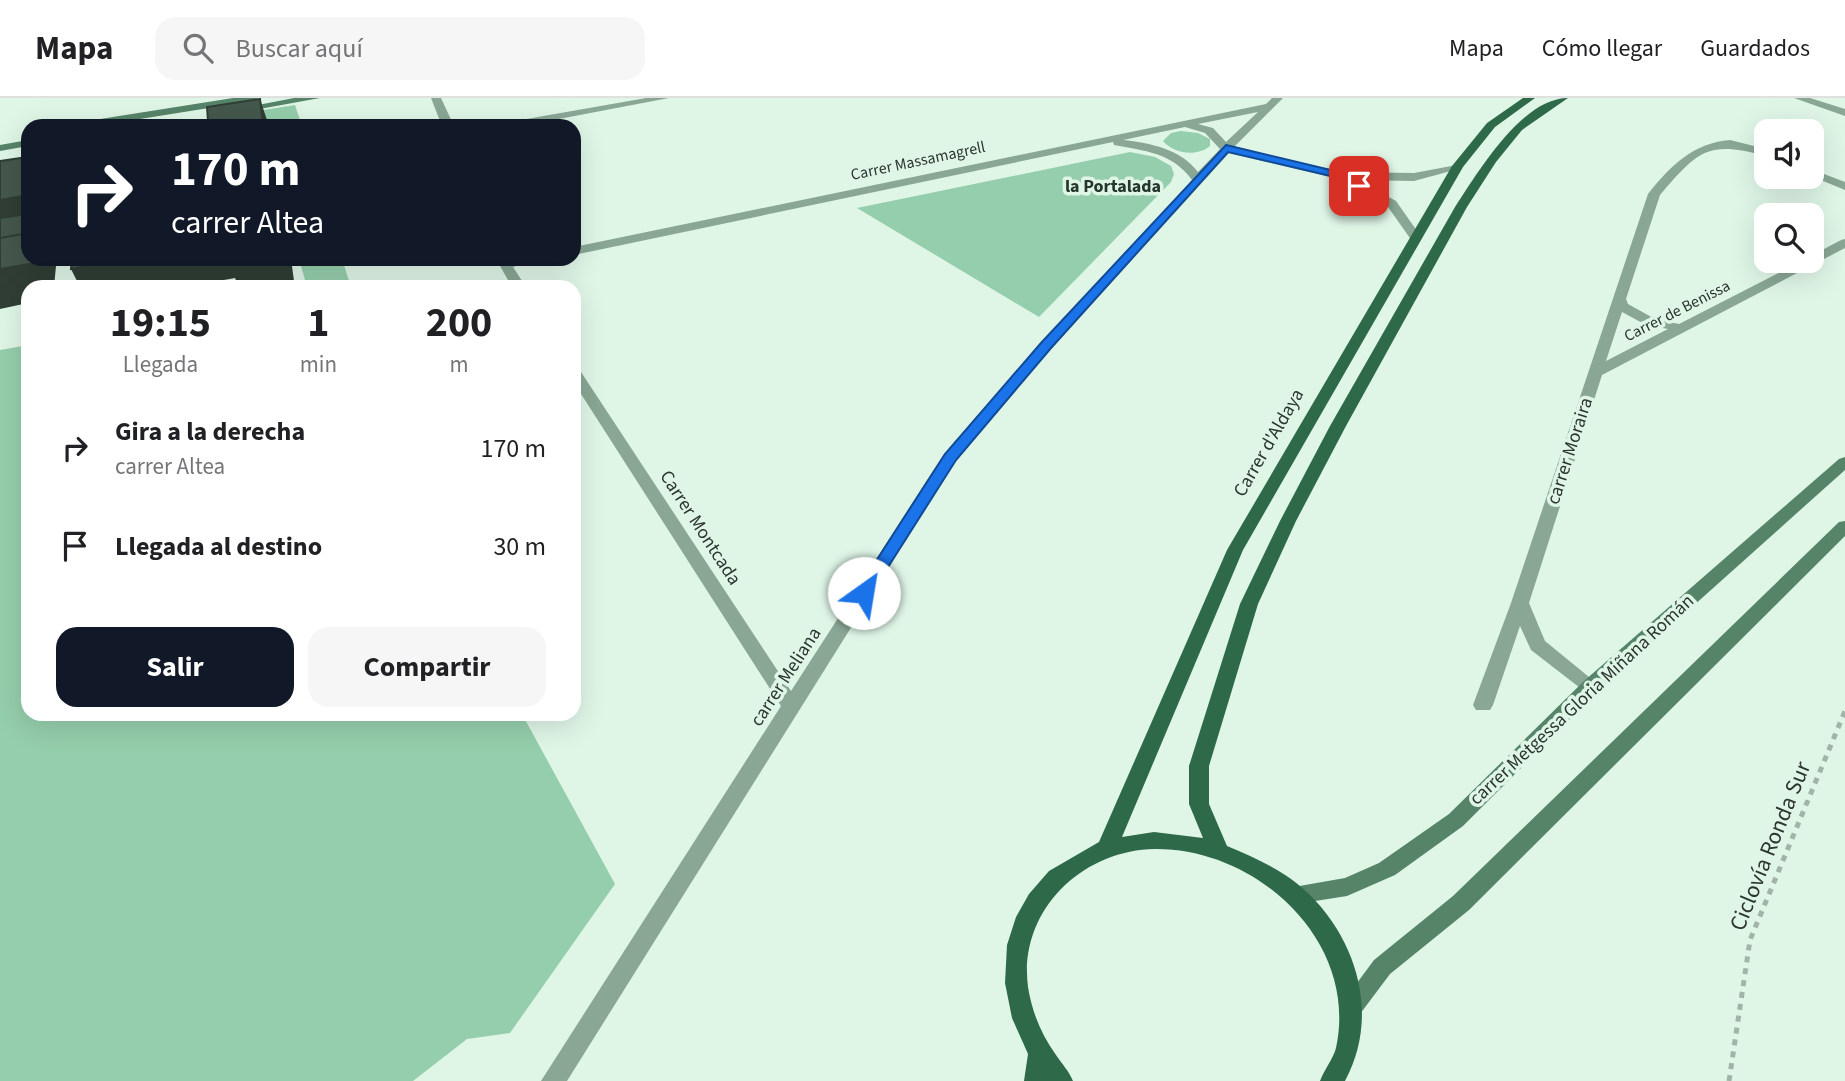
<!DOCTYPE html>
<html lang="es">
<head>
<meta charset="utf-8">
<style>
  :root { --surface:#fff; --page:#f6f6f6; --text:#202124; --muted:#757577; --line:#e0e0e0; --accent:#111827 }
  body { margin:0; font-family:"Source Sans 3",sans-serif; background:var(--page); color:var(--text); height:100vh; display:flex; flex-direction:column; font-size:26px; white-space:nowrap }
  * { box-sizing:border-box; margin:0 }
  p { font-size:23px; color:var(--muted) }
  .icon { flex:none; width:38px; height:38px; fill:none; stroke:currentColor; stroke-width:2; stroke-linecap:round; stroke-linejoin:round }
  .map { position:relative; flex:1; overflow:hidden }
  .panel { position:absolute; left:21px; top:182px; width:560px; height:441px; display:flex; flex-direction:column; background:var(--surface); border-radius:21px; box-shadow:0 7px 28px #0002 }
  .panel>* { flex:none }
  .banner { position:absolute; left:21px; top:21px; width:560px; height:147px; border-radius:21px; box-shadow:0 7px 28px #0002; background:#111827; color:#fff; overflow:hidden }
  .buttons { position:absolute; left:1754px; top:21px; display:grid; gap:14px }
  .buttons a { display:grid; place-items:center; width:70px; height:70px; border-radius:14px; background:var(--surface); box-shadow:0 7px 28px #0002; font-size:35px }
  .pin { position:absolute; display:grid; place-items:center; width:60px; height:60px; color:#fff; margin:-30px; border-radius:14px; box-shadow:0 4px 10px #0006 }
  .me { position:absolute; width:77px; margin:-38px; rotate:32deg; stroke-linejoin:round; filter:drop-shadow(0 0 5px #0008) }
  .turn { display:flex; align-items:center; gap:24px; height:147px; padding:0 35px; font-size:32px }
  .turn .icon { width:91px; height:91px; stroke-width:2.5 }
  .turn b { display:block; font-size:49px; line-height:60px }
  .eta { display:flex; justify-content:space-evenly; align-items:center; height:119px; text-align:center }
  .eta b { font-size:42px; font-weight:700; line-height:49px }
  .cta { display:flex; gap:14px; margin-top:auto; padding:14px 35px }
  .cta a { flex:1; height:80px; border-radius:21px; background:var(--accent); color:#fff; font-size:28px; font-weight:700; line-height:80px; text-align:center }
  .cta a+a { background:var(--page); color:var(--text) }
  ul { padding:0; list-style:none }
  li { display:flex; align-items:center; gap:21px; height:98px; padding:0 35px }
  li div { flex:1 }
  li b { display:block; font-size:26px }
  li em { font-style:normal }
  header { display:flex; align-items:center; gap:42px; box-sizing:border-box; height:98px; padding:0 35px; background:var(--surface); border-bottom:2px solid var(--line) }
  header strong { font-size:33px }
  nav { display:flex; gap:38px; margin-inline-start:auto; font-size:24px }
  .search { width:490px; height:63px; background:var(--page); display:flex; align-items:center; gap:18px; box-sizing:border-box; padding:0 24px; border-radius:21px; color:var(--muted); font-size:26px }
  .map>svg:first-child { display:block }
  .green { fill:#95ceac }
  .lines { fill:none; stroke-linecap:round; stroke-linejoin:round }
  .path { stroke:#a2b4a8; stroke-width:5; stroke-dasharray:6 6; stroke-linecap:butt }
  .minor { fill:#89a794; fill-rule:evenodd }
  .secondary { fill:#568469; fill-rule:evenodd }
  .primary { fill:#2e6a4a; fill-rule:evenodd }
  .shaded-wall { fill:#303e35 }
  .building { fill:#45584c; stroke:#303e35; stroke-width:2 }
  .route { fill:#1a73e8; stroke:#114b97; stroke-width:2 }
  .labels { text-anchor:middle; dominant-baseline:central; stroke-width:7; stroke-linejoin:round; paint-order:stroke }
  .far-street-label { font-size:16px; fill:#2c3530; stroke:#dff6e7 }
  .far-neighbourhood-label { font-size:18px; font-weight:bold; fill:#25372c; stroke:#dff6e7 }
  .street-label { font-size:19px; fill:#2c3530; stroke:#dff6e7 }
  .near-street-label { font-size:23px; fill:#2c3530; stroke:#dff6e7 }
</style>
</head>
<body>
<header>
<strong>Mapa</strong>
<div class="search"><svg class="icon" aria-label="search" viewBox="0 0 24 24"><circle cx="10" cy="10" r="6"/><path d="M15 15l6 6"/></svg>Buscar aquí</div>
<nav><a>Mapa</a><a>Cómo llegar</a><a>Guardados</a></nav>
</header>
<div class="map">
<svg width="1845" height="983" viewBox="0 0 1845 983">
  <rect width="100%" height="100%" fill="#dff6e7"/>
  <path class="green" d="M295,7l7,21h-138z
    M1181,33l17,2 12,6v7c-13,11 -36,8 -47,-5l8,-8z
    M1130,54l25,5 16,9 3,8 -3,8 -132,135 -182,-109z
    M299,161h43l9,28h-44z
    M28,247v369h494l93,170 -105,149 -43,6 -54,42h-413v-731z"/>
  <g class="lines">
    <path class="path" d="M1729,983l21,-141 95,-229"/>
    <path class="minor" d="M431,0h10l13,28h-12z
      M646,0h23l-147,28h-25l6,-3z
      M1272,0h11l-49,49 109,25 71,1 48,-9v4l-48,13 -56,-1 38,21 26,37 -2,3h-8l-24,-34 -49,-28 -110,-26 -178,196 -95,111 -389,621h-26l240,-375 -207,-323v-15l7,4 210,319 153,-237 97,-111 151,-163c-20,-28 -48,-29 -78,-35l-1,-3 -539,113v-8l692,-143zM1258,14l-32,30 -13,-14 -15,-4zM1185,29l20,6 15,16 -22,23c-17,-23 -48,-29 -75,-32z
      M1794,0h16l35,11v7z
      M1730,42l36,9v7c-59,-16 -68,-5 -106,39l-34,104 2,5 27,15 24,5 123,-63h9v-5l30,-16 4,-1v9l-243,127 -73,228 16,38 55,45 -2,5h-14l-53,-41 -11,-24 -27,79 -3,5h-14l-3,-5 38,-102 137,-409c22,-28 45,-51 82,-54zM1622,214l24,13 22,4 -62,32z
      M1811,71l34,13v8l-34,-14z
      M496,161h44l-27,8 13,20h-14z"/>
    <path class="secondary" d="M233,0h25l-5,3 -157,25h-27l6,-3z
      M294,0h26l-82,15 -5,-3z
      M28,42v6l-28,5v-6z
      M1845,359v13l-247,221 -135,135 -68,49 -48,21 -51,8 -8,-2 -3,-7 3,-7 57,-10 34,-15 70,-49 135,-133 255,-222z
      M1845,423v15l-376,374 -79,64 -30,40 -8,3 -8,-3 -4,-8 34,-46 79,-64 386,-374z"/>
    <path class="primary" d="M1523,0h12l-40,29 -32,40 -220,383 -121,287 32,-5 49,6 -14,-34v-38l51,-162 40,-83 50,-95 125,-219c23,-35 67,-109 113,-109l-46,32 -26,32 -29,45 -121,219 -50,95 -38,83 -49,162v38l18,42c29,12 60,26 83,49 49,49 69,123 35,186h-25c4,-11 13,-22 16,-33 23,-107 -79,-200 -181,-199 -74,1 -137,63 -127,138 4,25 13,47 28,68 6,9 13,16 17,26h-49l4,-27 -16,-36 -7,-35 2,-38 9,-28 13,-23 20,-23 50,-29 128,-292 225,-384 35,-43z"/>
  </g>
  <path class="shaded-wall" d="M260,1l9,27h-6z
    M28,97v37l-28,6v-38z
    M35,161h17l4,7 -2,21h-26v16l-28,6v-40z
    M127,161h164l3,22 -29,6h-26l-4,-9 -50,9h-105l-9,-18z"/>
  <path class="building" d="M260,1l3,27h-87l32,-5 -1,-14z
    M28,59v38l-28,5v-39z
    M28,116v19l-28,5v-20z
    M28,135v26h7v4l-35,6v-31z
    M72,161h55l-56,10z"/>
  <path class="route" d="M1226,47l121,29 18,12 -6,3 -20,-11 -111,-26 -177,196 -95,112 -87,137h-11v-8l87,-135 96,-111z"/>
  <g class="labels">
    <g class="far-street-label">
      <text transform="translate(918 63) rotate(-12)">Carrer Massamagrell</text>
      <text transform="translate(1677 213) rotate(-27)">Carrer de Benissa</text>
    </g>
    <g class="far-neighbourhood-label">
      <text x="1113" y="88">la Portalada</text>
    </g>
    <g class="street-label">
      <text transform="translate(1269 345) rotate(-60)">Carrer d'Aldaya</text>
      <text transform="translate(1570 353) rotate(-72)">carrer Moraira</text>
      <text transform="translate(700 430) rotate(57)">Carrer Montcada</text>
      <text transform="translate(786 579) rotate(-57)">carrer Meliana</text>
      <text transform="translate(1582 602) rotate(-43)">carrer Metgessa Gloria Miñana Román</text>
    </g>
    <g class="near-street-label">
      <text transform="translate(1770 748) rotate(-68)">Ciclovía Ronda Sur</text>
    </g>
  </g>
</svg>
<div class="buttons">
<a><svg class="icon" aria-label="sound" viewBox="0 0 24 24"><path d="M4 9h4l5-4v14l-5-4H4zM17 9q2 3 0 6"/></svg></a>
<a><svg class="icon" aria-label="search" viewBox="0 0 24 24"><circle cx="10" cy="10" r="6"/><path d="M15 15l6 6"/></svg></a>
</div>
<div class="pin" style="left:1359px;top:88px;background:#d93025"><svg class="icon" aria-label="arrive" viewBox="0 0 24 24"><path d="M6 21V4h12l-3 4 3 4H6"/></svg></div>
<svg class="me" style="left:864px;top:495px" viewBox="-20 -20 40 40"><circle r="19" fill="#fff"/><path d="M0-13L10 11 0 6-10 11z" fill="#1a73e8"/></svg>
<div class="banner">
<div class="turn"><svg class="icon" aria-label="right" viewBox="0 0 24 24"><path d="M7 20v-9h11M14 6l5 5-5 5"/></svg><div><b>170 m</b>carrer Altea</div></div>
</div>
<section class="panel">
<div class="eta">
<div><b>19:15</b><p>Llegada</p></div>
<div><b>1</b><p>min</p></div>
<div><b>200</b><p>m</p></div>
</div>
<ul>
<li><svg class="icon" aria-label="right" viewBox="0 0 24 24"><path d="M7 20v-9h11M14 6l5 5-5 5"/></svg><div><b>Gira a la derecha</b><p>carrer Altea</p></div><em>170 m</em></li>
<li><svg class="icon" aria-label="arrive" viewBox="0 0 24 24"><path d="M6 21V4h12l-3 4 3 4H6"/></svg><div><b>Llegada al destino</b></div><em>30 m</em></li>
</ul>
<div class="cta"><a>Salir</a><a>Compartir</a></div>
</section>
</div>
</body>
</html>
